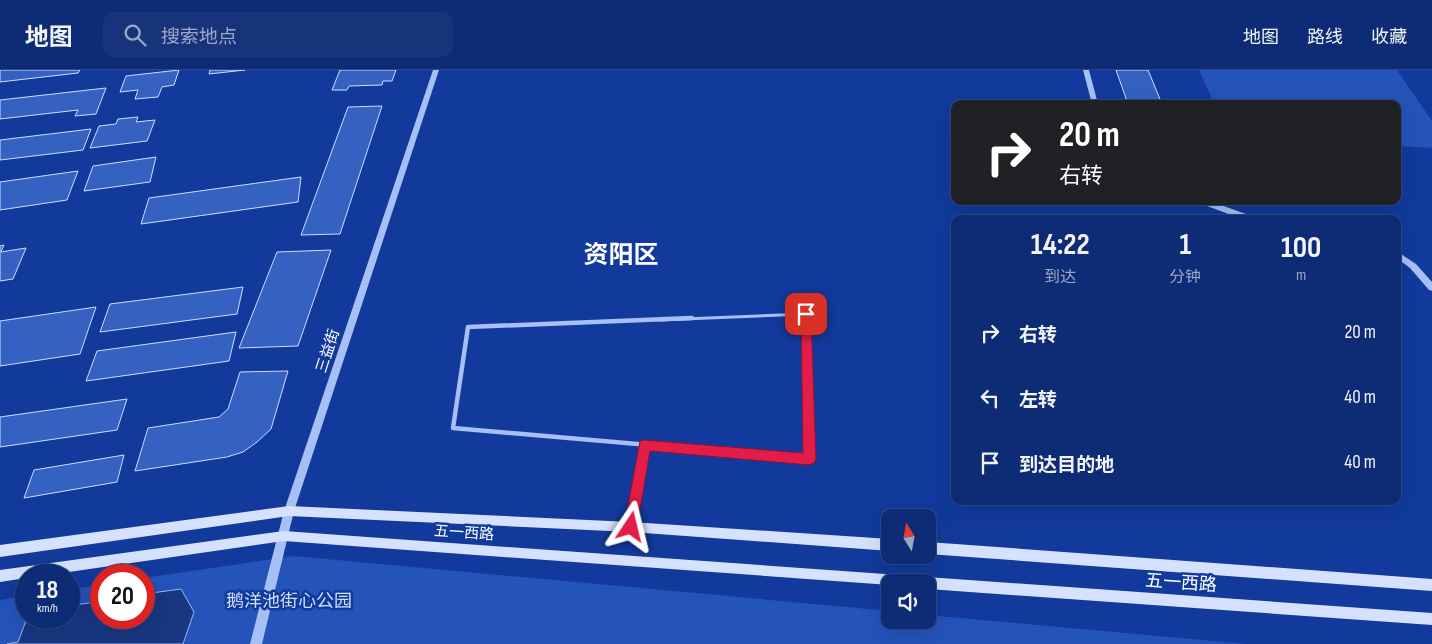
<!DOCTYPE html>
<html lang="zh">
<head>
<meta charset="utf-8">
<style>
  :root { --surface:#0e2c75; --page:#17347a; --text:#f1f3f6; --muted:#9ba7c5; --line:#2e4887 }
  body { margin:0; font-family:"Sofia Sans Condensed","Noto Sans SC",sans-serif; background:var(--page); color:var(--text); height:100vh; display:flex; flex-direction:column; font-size:19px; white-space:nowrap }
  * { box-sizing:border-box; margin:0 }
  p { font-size:16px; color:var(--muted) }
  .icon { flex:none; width:28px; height:28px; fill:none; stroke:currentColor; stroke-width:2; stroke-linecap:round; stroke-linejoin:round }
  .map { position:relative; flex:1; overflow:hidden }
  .details { position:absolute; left:951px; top:145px; width:450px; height:290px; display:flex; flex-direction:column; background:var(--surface); border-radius:10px; box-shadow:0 5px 20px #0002,0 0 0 1px var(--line) }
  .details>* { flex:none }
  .hud { position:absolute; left:951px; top:30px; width:450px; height:105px; border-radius:10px; box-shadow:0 5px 20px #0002,0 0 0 1px var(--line); background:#202124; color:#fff; overflow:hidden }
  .needle { width:32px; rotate:349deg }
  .tools { position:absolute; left:881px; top:439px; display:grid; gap:10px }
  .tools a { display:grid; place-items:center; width:55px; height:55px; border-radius:10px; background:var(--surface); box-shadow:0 5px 20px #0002,0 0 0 1px var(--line); font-size:25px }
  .speed { position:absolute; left:15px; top:494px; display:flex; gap:10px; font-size:25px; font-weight:700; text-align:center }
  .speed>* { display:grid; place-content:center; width:65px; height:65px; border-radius:50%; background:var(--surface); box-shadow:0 5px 20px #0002,0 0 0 1px var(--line); line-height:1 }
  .speed small { font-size:12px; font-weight:400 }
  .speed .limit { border:8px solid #d22; background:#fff; color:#111 }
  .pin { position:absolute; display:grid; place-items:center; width:42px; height:42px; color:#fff; margin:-21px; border-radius:10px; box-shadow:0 2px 8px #0006 }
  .me { position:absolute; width:55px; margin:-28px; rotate:10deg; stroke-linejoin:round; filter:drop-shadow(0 0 4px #0008) }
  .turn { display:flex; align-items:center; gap:18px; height:105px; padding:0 25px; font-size:22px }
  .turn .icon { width:65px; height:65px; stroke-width:2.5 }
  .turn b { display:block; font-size:35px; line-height:42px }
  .eta { display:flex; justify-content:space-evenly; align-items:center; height:85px; text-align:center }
  .eta b { font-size:30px; font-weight:700; line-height:35px }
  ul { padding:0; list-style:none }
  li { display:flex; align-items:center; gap:15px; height:65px; padding:0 25px }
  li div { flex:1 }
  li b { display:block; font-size:19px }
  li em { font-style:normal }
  header { display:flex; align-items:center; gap:30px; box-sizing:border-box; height:70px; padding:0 25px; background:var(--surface); border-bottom:1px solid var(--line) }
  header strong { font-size:24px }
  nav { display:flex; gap:28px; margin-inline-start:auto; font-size:18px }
  .search { width:350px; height:45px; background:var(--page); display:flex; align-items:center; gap:12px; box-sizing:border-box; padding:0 18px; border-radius:10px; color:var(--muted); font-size:19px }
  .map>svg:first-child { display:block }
  .green { fill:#2453ba }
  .water { fill:#183782; stroke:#98b7f7 }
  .building { fill:#3561c2; stroke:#cfddfe }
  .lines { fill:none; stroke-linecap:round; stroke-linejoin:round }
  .service-far1 { stroke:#a6bff4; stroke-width:3 }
  .service { stroke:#a6bff4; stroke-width:4.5 }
  .tertiary { fill:#a6bff4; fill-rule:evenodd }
  .secondary { fill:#d6e2fd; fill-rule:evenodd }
  .route { fill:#e11d48; stroke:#92132f }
  .labels { text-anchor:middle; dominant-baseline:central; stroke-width:5; stroke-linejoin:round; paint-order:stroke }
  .street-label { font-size:15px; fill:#fff; stroke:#123a9c }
  .near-street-label { font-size:18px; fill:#fff; stroke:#123a9c }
  .near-park-label { font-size:18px; fill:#cfddfe; stroke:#123a9c }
  .town-label { font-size:25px; font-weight:bold; fill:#fff; stroke:#123a9c }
</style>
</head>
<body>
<header>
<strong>地图</strong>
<div class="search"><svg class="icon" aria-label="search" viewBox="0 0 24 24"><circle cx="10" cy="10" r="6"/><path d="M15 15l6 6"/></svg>搜索地点</div>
<nav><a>地图</a><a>路线</a><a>收藏</a></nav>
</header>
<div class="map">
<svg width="1432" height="574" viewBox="0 0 1432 574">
  <rect width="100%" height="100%" fill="#123a9c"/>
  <path class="green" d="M1199,0h198l35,51v27l-34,-2v-42h-184z
    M294,486l596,55v9h38v-5l318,29h-1246v-44l26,-4v22h43v-29l32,-4v33h43v-40z"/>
  <path class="water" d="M181,519l13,23 -11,32h-176l11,-2 9,-24h42v-12l32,-5v17h43v-24z"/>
  <path class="building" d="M0,0h80l-2,3 -78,9z
    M179,0l-5,15 -12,2 -4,10 -23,2 3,-9 -18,2 6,-16z
    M210,0h35l-36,4z
    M340,0h56l-4,11h-9l-1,4 -33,1 -2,4h-15z
    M1116,0h32l14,34h-34z
    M106,18l-10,26 -21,2 3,-6 -78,9v-19z
    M382,36l-42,128 -39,1 47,-128z
    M138,47l-2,5 19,-2 -8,21 -57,7 9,-22 17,-2 2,-5z
    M91,59l-8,21 -83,10v-20z
    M156,87l-6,25 -66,9 9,-25z
    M78,101l-11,29 -67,10v-28z
    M301,107l-3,25 -157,22 8,-26z
    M4,175l-3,7 25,-4 -13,31 -13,2v-35z
    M331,180l-33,96 -59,2 38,-96z
    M243,217l-6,27 -137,18 10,-28z
    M96,237l-16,47 -80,12v-45z
    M236,262l-7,29 -143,20 11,-30z
    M288,301l-17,58 -14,13 -14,10 -16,5 -92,14 13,-43 71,-11 9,-8 12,-37z
    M127,329l-10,31 -117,17v-30z
    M124,385l-7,27 -93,16 10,-28z"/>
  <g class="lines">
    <path class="service-far1" d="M659,250l147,-6v6"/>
    <path class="service" d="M692,248l-224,9 -15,101 356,31 -3,-141
      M631,457l13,-82"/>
    <path class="tertiary" d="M433,0h6l-145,441 -32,133h-12l34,-133z
      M1083,0h6l9,34h-6z
      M1198,131h12l44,16 1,2h-13l-43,-16z
      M1398,182l18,12 16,18v9l-3,-1 -19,-22 -12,-9z"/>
    <path class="secondary" d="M289,436l342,16 259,17v12l-259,-19 -342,-16 -289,41v-12z
      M284,461l1148,82v12l-504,-36v-7h-38v3l-606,-44 -236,34h-22v3l-26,4v-12z
      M928,472l504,37v12l-504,-37z"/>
  </g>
  <path class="route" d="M806,240l5,4 5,145 -2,4 -5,2 -159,-14 -13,76 -1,4 -5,2 -5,-2 -2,-4 16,-86 4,-1 159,13 -2,-139z"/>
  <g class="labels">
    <g class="street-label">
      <text transform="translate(328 281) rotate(-72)">三益街</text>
      <text transform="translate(464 463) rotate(4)">五一西路</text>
    </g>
    <g class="near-street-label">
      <text transform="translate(1181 513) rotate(4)">五一西路</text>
    </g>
    <g class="near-park-label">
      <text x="289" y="531">鹅洋池街心公园</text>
    </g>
    <g class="town-label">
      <text x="621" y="185">资阳区</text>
    </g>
  </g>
</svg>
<div class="tools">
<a><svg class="needle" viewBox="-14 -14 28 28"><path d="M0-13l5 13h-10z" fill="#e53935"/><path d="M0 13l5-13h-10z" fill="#9ba7c5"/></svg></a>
<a><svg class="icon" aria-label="sound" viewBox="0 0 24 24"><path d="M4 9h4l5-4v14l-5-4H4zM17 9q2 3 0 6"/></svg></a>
</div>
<div class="speed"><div>18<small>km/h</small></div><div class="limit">20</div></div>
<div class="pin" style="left:806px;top:244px;background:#d93025"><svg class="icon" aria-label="arrive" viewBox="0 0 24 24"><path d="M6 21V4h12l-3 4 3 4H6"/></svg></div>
<svg class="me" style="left:631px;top:457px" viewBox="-20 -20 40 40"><path d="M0-17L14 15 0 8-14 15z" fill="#e11d48" stroke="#fff" stroke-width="4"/></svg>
<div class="hud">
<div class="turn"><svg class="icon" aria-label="right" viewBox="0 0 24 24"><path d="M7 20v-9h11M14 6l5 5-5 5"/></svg><div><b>20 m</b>右转</div></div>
</div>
<section class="details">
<div class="eta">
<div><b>14:22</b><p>到达</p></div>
<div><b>1</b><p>分钟</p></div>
<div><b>100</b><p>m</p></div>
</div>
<ul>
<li><svg class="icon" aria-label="right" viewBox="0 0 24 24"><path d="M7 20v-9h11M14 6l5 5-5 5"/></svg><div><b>右转</b></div><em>20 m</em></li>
<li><svg class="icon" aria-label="left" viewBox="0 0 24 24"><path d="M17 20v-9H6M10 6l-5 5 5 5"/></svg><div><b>左转</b></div><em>40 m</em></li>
<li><svg class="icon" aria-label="arrive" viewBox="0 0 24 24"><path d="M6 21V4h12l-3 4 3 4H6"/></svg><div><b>到达目的地</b></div><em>40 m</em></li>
</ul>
</section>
</div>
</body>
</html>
